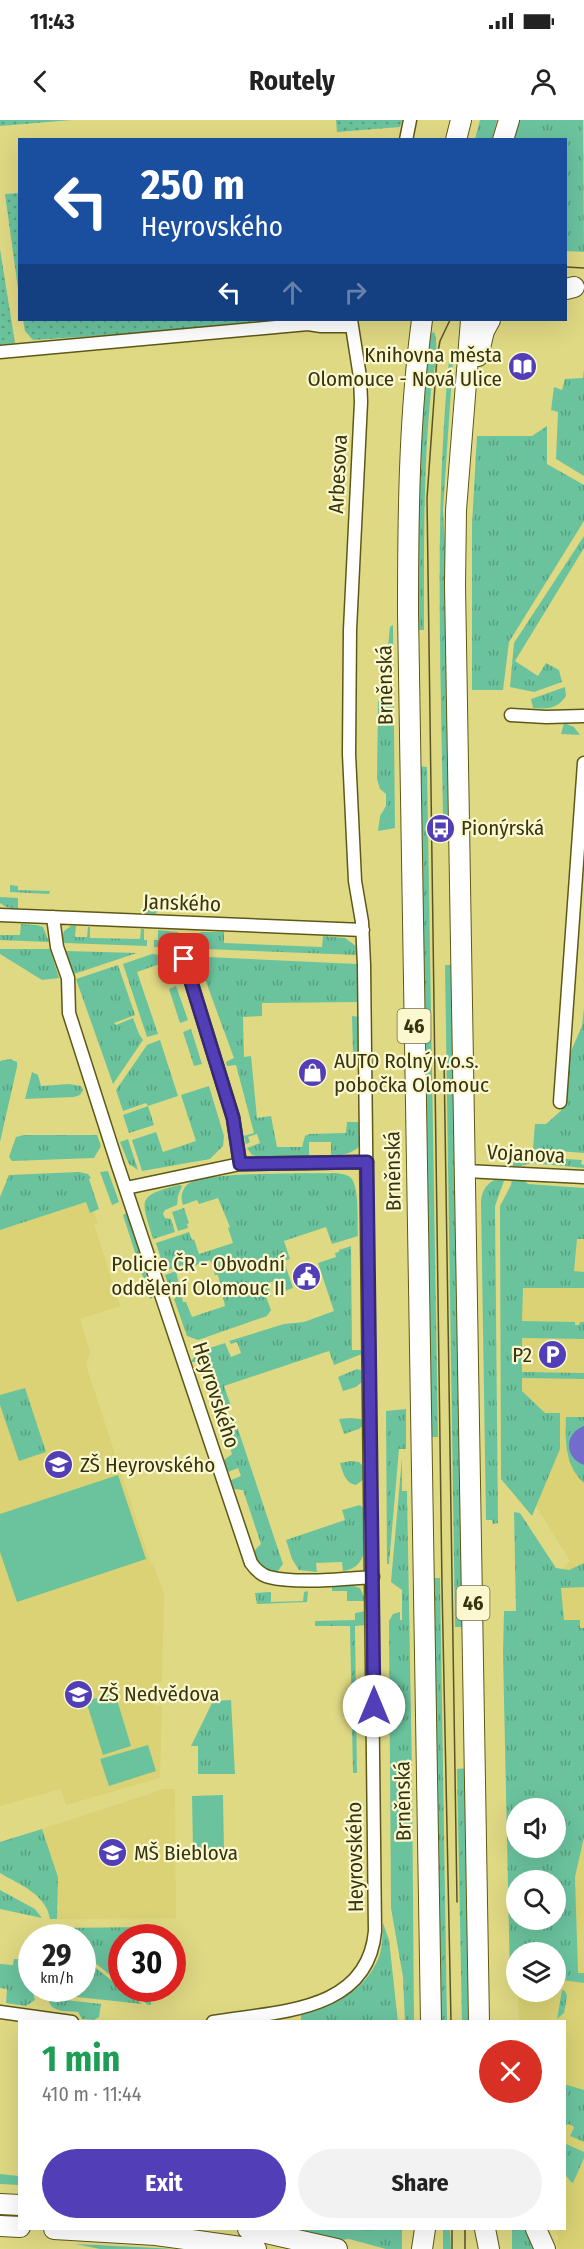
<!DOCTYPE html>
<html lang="en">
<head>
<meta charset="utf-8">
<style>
  :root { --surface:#fff; --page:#f2f2f2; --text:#222; --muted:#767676; --accent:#523eb6 }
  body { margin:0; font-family:"Fira Sans Condensed",sans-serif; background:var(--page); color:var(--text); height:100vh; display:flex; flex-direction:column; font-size:22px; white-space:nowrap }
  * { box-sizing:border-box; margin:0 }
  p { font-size:20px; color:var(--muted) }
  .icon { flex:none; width:33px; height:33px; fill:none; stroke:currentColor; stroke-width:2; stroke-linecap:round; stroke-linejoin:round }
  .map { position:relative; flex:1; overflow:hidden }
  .side { position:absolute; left:18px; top:1900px; width:548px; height:210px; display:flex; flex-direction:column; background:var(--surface); border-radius:0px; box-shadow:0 6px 24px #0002 }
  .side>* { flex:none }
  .banner { position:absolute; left:18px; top:18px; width:549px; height:183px; border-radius:0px; box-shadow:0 6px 24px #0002; background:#1a4fa0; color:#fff; overflow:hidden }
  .tools { position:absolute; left:506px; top:1678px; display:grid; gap:12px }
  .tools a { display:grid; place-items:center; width:60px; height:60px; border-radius:50%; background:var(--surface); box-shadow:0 6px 24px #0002; font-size:30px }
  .speed { position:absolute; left:18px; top:1804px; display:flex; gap:12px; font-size:30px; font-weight:700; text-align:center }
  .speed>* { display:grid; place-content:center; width:78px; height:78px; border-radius:50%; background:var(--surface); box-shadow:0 6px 24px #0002; line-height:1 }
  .speed small { font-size:15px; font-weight:400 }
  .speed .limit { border:9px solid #d22; background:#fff; color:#111 }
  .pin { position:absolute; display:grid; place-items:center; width:51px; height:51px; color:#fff; margin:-26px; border-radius:12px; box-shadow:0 3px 9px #0006 }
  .me { position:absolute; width:66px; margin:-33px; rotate:0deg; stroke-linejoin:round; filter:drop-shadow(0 0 4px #0008) }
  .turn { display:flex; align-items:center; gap:21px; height:126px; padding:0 24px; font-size:27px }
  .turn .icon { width:78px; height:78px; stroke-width:2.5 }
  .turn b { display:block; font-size:42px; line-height:51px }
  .lanes { display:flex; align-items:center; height:57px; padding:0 24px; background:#0003; justify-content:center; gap:30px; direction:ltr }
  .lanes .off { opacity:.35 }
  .round { display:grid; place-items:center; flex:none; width:63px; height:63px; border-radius:32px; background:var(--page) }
  .overview { display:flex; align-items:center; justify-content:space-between; height:102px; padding:0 24px }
  h1 { font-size:36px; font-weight:700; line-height:45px; color:#1e9e55 }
  .primary-button { display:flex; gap:12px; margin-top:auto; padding:12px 24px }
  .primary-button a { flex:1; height:69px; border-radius:36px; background:var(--accent); color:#fff; font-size:24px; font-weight:700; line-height:69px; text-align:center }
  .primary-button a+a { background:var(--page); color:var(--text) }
  .status { display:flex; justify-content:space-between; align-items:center; height:42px; padding:0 30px; background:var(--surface); direction:ltr }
  .status svg { height:16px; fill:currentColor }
  header { display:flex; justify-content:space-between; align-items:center; height:78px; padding:0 24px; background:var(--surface); font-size:27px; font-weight:700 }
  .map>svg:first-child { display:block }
  .built { fill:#dad274 }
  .grass { fill:url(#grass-tufts); fill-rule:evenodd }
  .garden { fill:url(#garden-dots) }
  .pitch { fill:#6bc39e }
  .water { fill:#746ccd }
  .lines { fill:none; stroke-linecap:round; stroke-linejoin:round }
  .minor-casing { stroke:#5e5916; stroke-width:15 }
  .primary-casing { stroke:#5e5916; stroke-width:22 }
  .minor { stroke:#fff; stroke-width:12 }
  .primary { stroke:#fff; stroke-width:20 }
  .tram { stroke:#585426; stroke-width:1.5 }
  .route-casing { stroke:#352876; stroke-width:15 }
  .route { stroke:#523eb6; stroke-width:10 }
  .labels { text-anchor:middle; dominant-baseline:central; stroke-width:4.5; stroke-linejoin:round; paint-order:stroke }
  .shield { fill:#fbf8cf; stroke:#716e49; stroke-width:1.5 }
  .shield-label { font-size:20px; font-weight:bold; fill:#36330f }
  .poi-label { font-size:21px; fill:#36330f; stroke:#fbf8cf; text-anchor:start }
  .street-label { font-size:21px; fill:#36330f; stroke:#fbf8cf }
</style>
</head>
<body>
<div class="status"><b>11:43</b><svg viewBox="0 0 49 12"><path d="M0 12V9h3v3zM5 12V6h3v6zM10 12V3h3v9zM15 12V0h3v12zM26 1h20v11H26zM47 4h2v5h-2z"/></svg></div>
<header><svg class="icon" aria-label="back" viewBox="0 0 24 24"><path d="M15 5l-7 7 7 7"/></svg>Routely<svg class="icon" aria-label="person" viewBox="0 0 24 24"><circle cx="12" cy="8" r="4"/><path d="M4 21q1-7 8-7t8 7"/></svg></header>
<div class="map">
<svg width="584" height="2129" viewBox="0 0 584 2129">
  <defs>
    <pattern id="grass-tufts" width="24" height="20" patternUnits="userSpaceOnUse" patternTransform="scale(1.5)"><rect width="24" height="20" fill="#6bc39e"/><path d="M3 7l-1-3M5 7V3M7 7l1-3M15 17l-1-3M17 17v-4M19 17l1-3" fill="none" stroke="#599f7f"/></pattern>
    <pattern id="garden-dots" width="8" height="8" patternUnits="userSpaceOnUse" patternTransform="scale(1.5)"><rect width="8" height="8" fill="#6bc39e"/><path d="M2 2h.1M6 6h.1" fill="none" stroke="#599f7f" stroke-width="1.8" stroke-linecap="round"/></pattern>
  </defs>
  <rect width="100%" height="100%" fill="#dfd984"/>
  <path class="built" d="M8,1082l8,23 70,-23 4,11 4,-1 4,11 -4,1 26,82 -40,13 10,33 -4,13 65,199 2,-1 11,31 -2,88 -6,1 -1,23 7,-1 -2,73 -94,27 -5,-16 -61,17v-601z
    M584,1093v1036h-25l-4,-8 4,-2 -4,-10h9v-207h-45l-1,-30h37v-183l5,-237 10,-11 -47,-76 -13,-195z
    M164,1669h11l1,129 -119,1 1,-42 -16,-48z"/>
  <path class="grass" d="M480,0h17l-5,19h-17z
    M518,0h65l1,132 -18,-1v-111h-52z
    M434,212c6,13 -1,44 -3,59 -8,79 -7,159 -7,239h-8l1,-174 10,-114 3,-8z
    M451,238l2,2 -10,150 5,86 3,225h-8c-2,-154 -9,-308 6,-461z
    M584,250v106l-28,-17 2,-47 -7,-2 3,-23 8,3 3,-11 18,-1z
    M547,306v38l37,21v36l-75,121 -6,48h-31v-166l5,-88h55z
    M584,416v12l-69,113 23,15 8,-13 13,7 3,12 -28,10 -24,-5 4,-44z
    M393,505l2,203 -17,3 2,-15 6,-10v-12l-6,-5 -3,-10 1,-77 5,-9 7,-66z
    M565,567l1,9c-9,13 -18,13 -33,12l-2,-9z
    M564,603l10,4 6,8 -19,-1z
    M418,646l9,1 11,670h-8z
    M10,765l8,1v4l32,1 -1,3 -39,-2z
    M0,777l18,1v11l-12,-2 -6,-4z
    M145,783l17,1 -2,5 -5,5 -11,-1z
    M21,804l16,1 6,2 6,15 -49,-2v-5h20z
    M71,806h5l-1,11h12l1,-10h2v11l50,1 1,-10h3v11h3v6l-83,-3 -2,-6 2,-6z
    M158,810l20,2 4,14h13l3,-11 3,-3h23v11l98,4 1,-11 22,2 11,8 1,9 -203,-8v-7h4z
    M0,829h50l9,29 -17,2 -42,-26z
    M66,831l71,2 -63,21z
    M152,834l16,2 7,22 -9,3 -6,-17 -23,8 21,62 -11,3 -24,-73z
    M186,836l171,8 1,38 -96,1v13l-19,1 1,40 7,-1 6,62 14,-2 6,31h25l3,-11 4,-2 37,-1 1,-11h11l3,3 -1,21c-9,8 -18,9 -29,10v-14h-22v14l-50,1 -7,-2 -5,-7 13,-5 -3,-9 -9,3 2,5 -4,2 -2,-8 10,-3 -18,-68 -9,1 -1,-4 8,-4 -36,-98 -12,-2z
    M118,845l17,50 -21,8 2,2 17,-7 6,16 4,6 -30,44 -37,-105z
    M445,845h9l10,662h-9z
    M176,866l12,34 -8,3 -11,-34z
    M584,888v145l-51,-4 2,-25h11l18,-16 4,-50 14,-32z
    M352,896l7,1 1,38 -7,-1z
    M191,909l11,35 -8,2 -11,-34z
    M160,920l18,56 -30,10 6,19 -25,8 -6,-18 25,-9 -2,-3 -23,8 -7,-21 31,-45z
    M10,939l7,3v5l-17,75v-81z
    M32,952l6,3 3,11 28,-2 12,2 2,4 -3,5 -6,2 -49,2z
    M209,966l15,50 -1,10 -13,13 -68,12 -10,-31 24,-8 7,20 33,-11 -15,-46z
    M24,1015h73l4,11 -7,12 -82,3 -3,-4 7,-20z
    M128,1019l10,31 -9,-6 -9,-22z
    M520,1036l62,4 -1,4 3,1v3l-53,-5 -10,3h-8l1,-7z
    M108,1051l11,31 -7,3 -12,-33z
    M79,1052l9,2 3,4 -2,1 10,30 -9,4 -4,-11 -86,28v-33l9,-22z
    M336,1053c5,1 10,1 14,4 10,8 7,47 8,59l-26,8 -6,-17 -42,14 6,18 -6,2 9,27 -8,3 -4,-12 -13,4 3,13 -5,1 5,13 -4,6 -69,24 -11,-4 -13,-37 3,-2 -2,-5 -4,1 -6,-18 11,-4 7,31h3l6,15 33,-11 -7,-31h-3l-5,-15 -19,7 -2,-4 -24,8 -9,-28 33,-11 3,8 2,-1 5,15 34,-11 -5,-15 2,-1 -12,-29 -19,6 -2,-4 -14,5c-3,-8 -1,-16 5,-21 19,-13 121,-10 148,-11z
    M499,1058h6l-10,28 3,317 -5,1 -1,-4h-6l-5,-319c1,-11 6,-19 18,-23z
    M512,1059l12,1 4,4 56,4v51h-7l-3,32 10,1v16h-61l-1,33 53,1v3h4l1,-3h4v17l-62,-1v34l62,1v6l-62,-1v13l23,22h15v36l-28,67 -31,-37 -1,-273 11,-21z
    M179,1065l3,1 -4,10 -1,9 -12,5 -2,4 2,4 6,1 4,13 -22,7c-12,-40 -17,-43 26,-54z
    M184,1088l5,15 -2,1 1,4 -10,3 -6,-19z
    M127,1093l26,84 -3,2 -27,-84z
    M351,1126l1,104h10v4l-28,11 -5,-14 -105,35 7,20 -5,3 3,10 5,-2 49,147 -5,7c-13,2 -20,-7 -26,-18l9,-9 -18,-54 -9,-1 -3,-9 10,-4 -3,-8 -10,4 -4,-12 8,-6 -31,-92h-10l6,-10 28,-9 6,14 10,-4 -4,-11 -6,2 -2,-3 55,-17 20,-2 30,-11 -16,-48 18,-6 -1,-4 4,-1v-2z
    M357,1249l6,2 -1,11 -6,5 -13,4 -5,-14z
    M25,1268l21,64 -27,9 -19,-56v-10z
    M406,1289v40h-7l-10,115h-2l-1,-153z
    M566,1297h18v66c-19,-17 -19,-42 -18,-66z
    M350,1298l11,1 3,5 -5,5 -15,5 -5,-15z
    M402,1338v33h5l5,283 2,248h-9l-2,-45 -12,-69 -2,-287 4,-7 7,-2v8h2v-30l-11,-8z
    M351,1341l8,1 4,4 1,13 -8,6c-11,-2 -13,-12 -16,-22z
    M360,1385l4,4c1,20 9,59 -21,62l-1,-9 -26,1 1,9 -18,-2 -7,-11 -6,-19 59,-20 -3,-10z
    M514,1392l6,1 36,55 13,2 15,-7v24l-23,1 3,32h16v8h4v209l-9,40 3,96h6v10l-29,-4v-26h-39v26h-6l-7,-326 1,-42h12zM516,1689h39v39h-39zM516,1761h39v39h-39z
    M432,1458h8l7,444h-7z
    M332,1466h22l6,2 6,13h-19v-10h-15z
    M308,1471l-1,11 -50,2 -2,-11 16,-1v10l32,-1 1,-9z
    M366,1491v14l-11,1 2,147h-4l-3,-147h-35v-5l40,-1v-7z
    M231,1580l4,74h-37v-28h-7l22,-45z
    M467,1648l4,254h-9l-5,-253z
    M42,1709l16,48 -1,42h-7c-4,-25 -30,-34 -50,-46v-31z
    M0,1770l35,19 7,9 -42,-9z
    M383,1803l6,17 9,82h-97v-7c33,-9 64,-24 78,-58 4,-11 3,-23 4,-34z
    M149,1807l1,11h-28l-1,46 -38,-31 -1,-15h-19l-5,-4v-6z
    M83,1838l59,46 -93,-10v-5h33z
    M14,1839l17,1 1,29 3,11 -9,6 -20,-3 1,-14 -7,-1v-24l13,1z
    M128,1869h23v16h-3z
    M562,1870l3,1 2,5 -3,17 -7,6z
    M48,1878l53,6 -2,13 -5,3 -12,-1 -4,-7c-12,-1 -28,1 -30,-14z
    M564,1964l20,6v52l-14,-6 4,-8 -1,-2 -5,-2 -4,2z
    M564,2023l20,9v6l-11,25c-13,-9 -9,-25 -9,-40z
    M0,2054l19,2v9l-19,-1z
    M295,2109h107v20h-16l-37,-10 -10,1z
    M443,2109h7l1,20h-8z
    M512,2109h15l8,20h-23z
    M75,2124l102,5h-77z"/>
  <path class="garden" d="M0,0h72l-72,6z
    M336,0h66l-2,7 -63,5z
    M19,73h1l-1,103 -14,-102z
    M0,129l15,94 -15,2z
    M23,200h274l-110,10 -154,10 -8,-9z"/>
  <path class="pitch" d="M118,1355l28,84 -129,43 -17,-50v-38z
    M115,1573l16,53 -28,9 -17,-54z
    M148,1625l8,26 -47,15 -9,-27z
    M223,1675l1,55h-31l-1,-54z"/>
  <path class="water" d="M584,1306v39c-20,-7 -20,-32 0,-39z"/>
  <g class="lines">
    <defs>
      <path id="minor" d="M406,20l4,-20
        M0,232l308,-28 13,2h31
        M511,595l35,2 38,-1
        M0,795l363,15
        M53,797l4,30 11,31 1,35 48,150 134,400c5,7 10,12 18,14 26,7 76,2 104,0
        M184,839l49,158 7,47
        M560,982l24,-339
        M466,1051l118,6
        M126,1068l114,-24 127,-2
        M0,1892l72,10
        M213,1902c64,-11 155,-9 162,-91l-11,-966 -2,-43 -7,-41 -6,-127 1,-124 11,-228 -1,-25 -9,-57"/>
      <path id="primary" d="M456,20l5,-20
        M503,20l6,-20
        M566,169l8,-2
        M422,200c-13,97 -14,195 -14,293l23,1409
        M471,200l-15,190 -1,75 24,1437
        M478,236l6,-25 6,-11
        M0,2084l20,1
        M0,2106l20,1
        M54,2109l102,6 100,14
        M248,2109l89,20
        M485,2109l4,20
        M536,2109l9,20
        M422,2129l3,-20"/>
    </defs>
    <use href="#minor" class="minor-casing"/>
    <use href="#primary" class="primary-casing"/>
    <use href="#minor" class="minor"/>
    <use href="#primary" class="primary"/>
    <path class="tram" d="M566,147l18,1
      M450,200l-10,21 -3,16 -10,141 15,1088 9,436
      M444,939l13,843
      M465,2109v20
      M452,2129v-20"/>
  </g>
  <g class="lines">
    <defs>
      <path id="route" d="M184,839l49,159 7,46 127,-2 7,544"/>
    </defs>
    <use href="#route" class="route-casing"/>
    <use href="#route" class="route"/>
  </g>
  <defs>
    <symbol id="library-disc" viewBox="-11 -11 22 22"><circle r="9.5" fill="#523eb6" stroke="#fbf8cf"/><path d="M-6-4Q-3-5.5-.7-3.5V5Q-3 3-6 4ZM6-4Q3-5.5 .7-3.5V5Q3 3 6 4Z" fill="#fff"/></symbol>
    <symbol id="bus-disc" viewBox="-11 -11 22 22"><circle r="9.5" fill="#523eb6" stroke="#fbf8cf"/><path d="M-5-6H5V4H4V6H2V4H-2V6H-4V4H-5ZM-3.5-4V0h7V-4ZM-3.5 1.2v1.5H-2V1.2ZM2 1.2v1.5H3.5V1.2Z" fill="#fff"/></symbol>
    <symbol id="shop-disc" viewBox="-11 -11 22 22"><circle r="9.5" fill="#523eb6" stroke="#fbf8cf"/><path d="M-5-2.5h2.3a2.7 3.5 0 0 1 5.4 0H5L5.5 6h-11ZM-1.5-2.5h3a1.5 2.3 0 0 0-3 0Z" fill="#fff"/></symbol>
    <symbol id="civic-disc" viewBox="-11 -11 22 22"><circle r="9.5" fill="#523eb6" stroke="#fbf8cf"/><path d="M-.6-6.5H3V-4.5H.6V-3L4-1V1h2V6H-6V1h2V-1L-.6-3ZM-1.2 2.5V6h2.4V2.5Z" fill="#fff"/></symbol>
    <symbol id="parking-disc" viewBox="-11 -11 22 22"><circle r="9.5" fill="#523eb6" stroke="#fbf8cf"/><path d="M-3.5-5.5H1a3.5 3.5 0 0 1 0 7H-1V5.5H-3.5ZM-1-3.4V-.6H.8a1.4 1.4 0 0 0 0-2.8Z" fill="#fff"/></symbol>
    <symbol id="school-disc" viewBox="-11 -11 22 22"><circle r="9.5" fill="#523eb6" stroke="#fbf8cf"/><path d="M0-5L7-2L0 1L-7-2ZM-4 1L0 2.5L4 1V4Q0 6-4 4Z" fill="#fff"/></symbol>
  </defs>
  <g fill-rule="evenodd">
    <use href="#library-disc" x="506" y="230" width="33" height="33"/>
    <use href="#bus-disc" x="424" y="692" width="33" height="33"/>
    <use href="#shop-disc" x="296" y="936" width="33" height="33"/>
    <use href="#civic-disc" x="290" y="1140" width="33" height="33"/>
    <use href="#parking-disc" x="536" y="1218" width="33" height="33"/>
    <use href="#school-disc" x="42" y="1328" width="33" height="33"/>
    <use href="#school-disc" x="62" y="1558" width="33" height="33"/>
    <use href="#school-disc" x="96" y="1716" width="33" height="33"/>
  </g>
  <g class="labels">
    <g class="shield">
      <rect x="397.5" y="889" width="33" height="34" rx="4.5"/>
      <rect x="456.5" y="1466" width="33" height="34" rx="4.5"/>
    </g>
    <g class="shield-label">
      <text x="414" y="906">46</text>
      <text x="473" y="1483">46</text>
    </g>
    <g class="poi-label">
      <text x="502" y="235" text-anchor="end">Knihovna města<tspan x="502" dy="24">Olomouce - Nová Ulice</tspan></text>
      <text x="461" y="708">Pionýrská</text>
      <text x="334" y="941">AUTO Rolný v.o.s.<tspan x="334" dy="24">pobočka Olomouc</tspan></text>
      <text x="285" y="1144" text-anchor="end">Policie ČR - Obvodní<tspan x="285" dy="24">oddělení Olomouc II</tspan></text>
      <text x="532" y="1235" text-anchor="end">P2</text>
      <text x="80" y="1345">ZŠ Heyrovského</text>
      <text x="99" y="1574">ZŠ Nedvědova</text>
      <text x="134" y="1733">MŠ Bieblova</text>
    </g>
    <g class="street-label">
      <text transform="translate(338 354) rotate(-87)">Arbesova</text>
      <text transform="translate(385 565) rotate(-91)">Brněnská</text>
      <text transform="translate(182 783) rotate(2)">Janského</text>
      <text transform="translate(526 1034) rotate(3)">Vojanova</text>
      <text transform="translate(393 1051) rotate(-91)">Brněnská</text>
      <text transform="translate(216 1275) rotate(72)">Heyrovského</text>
      <text transform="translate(403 1681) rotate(-91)">Brněnská</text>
      <text transform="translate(355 1737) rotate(-91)">Heyrovského</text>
    </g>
  </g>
</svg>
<div class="tools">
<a><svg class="icon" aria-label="sound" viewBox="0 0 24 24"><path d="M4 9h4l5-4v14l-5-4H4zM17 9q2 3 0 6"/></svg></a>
<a><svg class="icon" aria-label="search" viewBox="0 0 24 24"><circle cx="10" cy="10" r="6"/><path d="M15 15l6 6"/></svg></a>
<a><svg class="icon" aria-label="layers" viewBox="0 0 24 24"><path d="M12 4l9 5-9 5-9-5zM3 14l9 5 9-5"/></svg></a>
</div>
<div class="speed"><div>29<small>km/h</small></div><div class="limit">30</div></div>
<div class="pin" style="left:184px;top:839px;background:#d93025"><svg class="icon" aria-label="arrive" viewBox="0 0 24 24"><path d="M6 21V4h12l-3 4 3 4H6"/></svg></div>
<svg class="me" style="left:374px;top:1586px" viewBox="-20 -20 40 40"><circle r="19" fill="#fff"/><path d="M0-13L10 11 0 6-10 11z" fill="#523eb6"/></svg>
<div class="banner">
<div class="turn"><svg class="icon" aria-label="left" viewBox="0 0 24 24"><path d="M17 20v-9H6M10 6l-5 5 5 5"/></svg><div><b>250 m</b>Heyrovského</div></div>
<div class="lanes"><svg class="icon" aria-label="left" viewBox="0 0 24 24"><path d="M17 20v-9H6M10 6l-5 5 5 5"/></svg><svg class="icon off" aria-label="ahead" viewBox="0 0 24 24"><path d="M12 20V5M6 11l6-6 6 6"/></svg><svg class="icon off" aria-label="right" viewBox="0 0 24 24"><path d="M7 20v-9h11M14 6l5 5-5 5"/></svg></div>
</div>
<section class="side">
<div class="overview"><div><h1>1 min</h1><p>410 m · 11:44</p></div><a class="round" style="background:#d93025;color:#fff"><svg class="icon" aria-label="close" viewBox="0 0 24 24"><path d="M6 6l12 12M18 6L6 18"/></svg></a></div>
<div class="primary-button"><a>Exit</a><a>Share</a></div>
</section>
</div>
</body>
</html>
